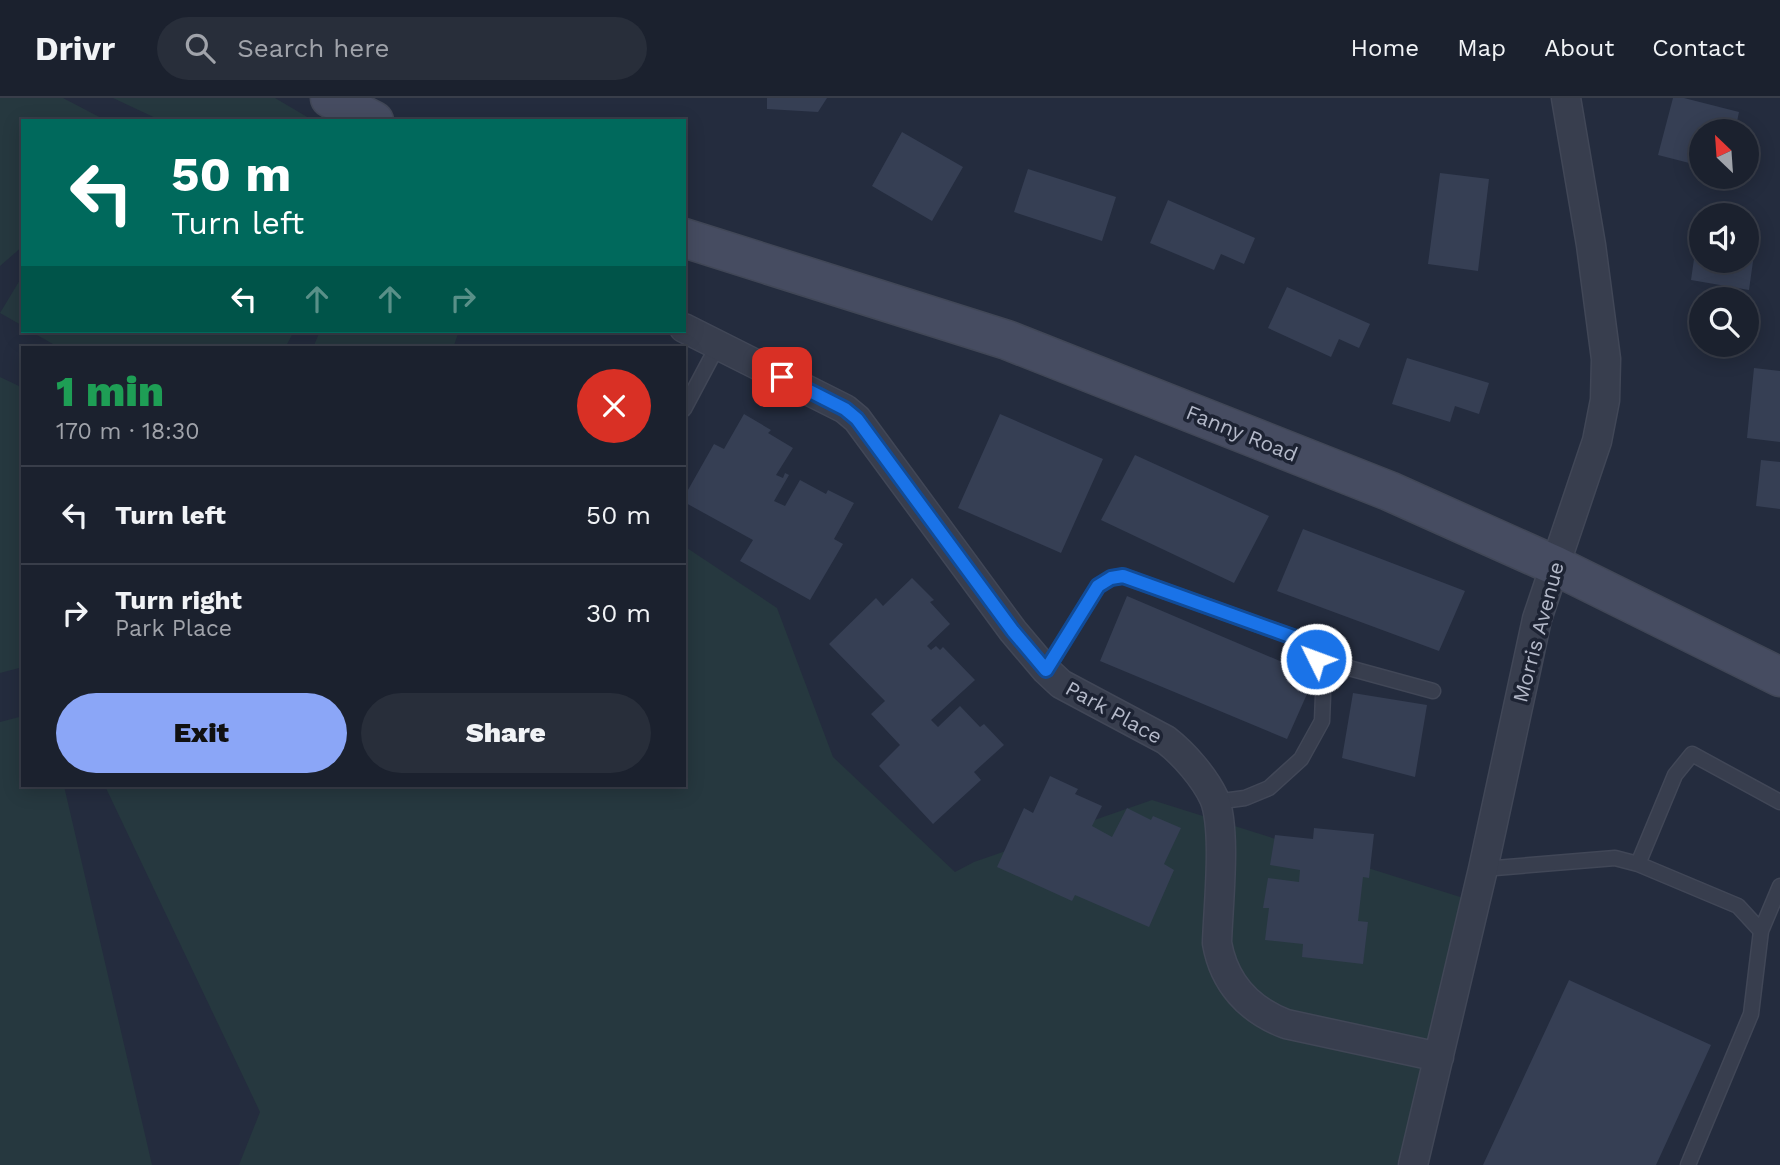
<!DOCTYPE html>
<html lang="en">
<head>
<meta charset="utf-8">
<style>
  :root { --surface:#1b212e; --page:#282e3a; --text:#f1f3f6; --muted:#a0a3aa; --line:#393e4a; --accent:#8ba6f7 }
  body { margin:0; font-family:"Work Sans",sans-serif; background:var(--page); color:var(--text); height:100vh; display:flex; flex-direction:column; font-size:26px; white-space:nowrap }
  * { box-sizing:border-box; margin:0 }
  p { font-size:23px; color:var(--muted) }
  .icon { flex:none; width:38px; height:38px; fill:none; stroke:currentColor; stroke-width:2; stroke-linecap:round; stroke-linejoin:round }
  .map { position:relative; flex:1; overflow:hidden }
  .sheet { position:absolute; left:21px; top:248px; width:665px; height:441px; display:flex; flex-direction:column; background:var(--surface); border-radius:0px; box-shadow:0 4px 18px #0003,0 0 0 2px var(--line) }
  .sheet>* { flex:none }
  .top-card { position:absolute; left:21px; top:21px; width:665px; height:214px; border-radius:0px; box-shadow:0 4px 18px #0003,0 0 0 2px var(--line); background:#00695c; color:#fff; overflow:hidden }
  .needle { width:46px; rotate:335deg }
  .buttons { position:absolute; left:1689px; top:21px; display:grid; gap:14px }
  .buttons a { display:grid; place-items:center; width:70px; height:70px; border-radius:50%; background:var(--surface); box-shadow:0 4px 18px #0003,0 0 0 2px var(--line); font-size:35px }
  .pin { position:absolute; display:grid; place-items:center; width:60px; height:60px; color:#fff; margin:-30px; border-radius:14px; box-shadow:0 4px 10px #0006 }
  .me { position:absolute; width:77px; margin:-38px; rotate:312deg; stroke-linejoin:round; filter:drop-shadow(0 0 5px #0008) }
  .turn { display:flex; align-items:center; gap:24px; height:147px; padding:0 35px; font-size:32px }
  .turn .icon { width:91px; height:91px; stroke-width:2.5 }
  .turn b { display:block; font-size:49px; line-height:60px }
  .lanes { display:flex; align-items:center; height:66px; padding:0 35px; background:#0003; justify-content:center; gap:35px; direction:ltr }
  .lanes .off { opacity:.35 }
  .round { display:grid; place-items:center; flex:none; width:74px; height:74px; border-radius:37px; background:var(--page) }
  .head { display:flex; align-items:center; justify-content:space-between; height:119px; padding:0 35px }
  h1 { font-size:42px; font-weight:800; line-height:52px; color:#1e9e55 }
  .cta { display:flex; gap:14px; margin-top:auto; padding:14px 35px }
  .cta a { flex:1; height:80px; border-radius:42px; background:var(--accent); color:#111; font-size:28px; font-weight:800; line-height:80px; text-align:center }
  .cta a+a { background:var(--page); color:var(--text) }
  ul { padding:0; list-style:none }
  li { display:flex; align-items:center; gap:21px; height:98px; padding:0 35px; border-top:2px solid var(--line) }
  li div { flex:1 }
  li b { display:block; font-size:26px }
  li em { font-style:normal }
  header { display:flex; align-items:center; gap:42px; box-sizing:border-box; height:98px; padding:0 35px; background:var(--surface); border-bottom:2px solid var(--line) }
  header strong { font-size:33px }
  nav { display:flex; gap:38px; margin-inline-start:auto; font-size:24px }
  .search { width:490px; height:63px; background:var(--page); display:flex; align-items:center; gap:18px; box-sizing:border-box; padding:0 24px; border-radius:38px; color:var(--muted); font-size:26px }
  .map>svg:first-child { display:block }
  .green { fill:#26383f }
  .building { fill:#363f54 }
  .lines { fill:none; stroke-linecap:round; stroke-linejoin:round }
  .service-casing { stroke:#414757; stroke-width:17 }
  .minor-casing { stroke:#414757; stroke-width:31 }
  .secondary-casing { stroke:#414757; stroke-width:41 }
  .service { stroke:#383e4e; stroke-width:14 }
  .minor { stroke:#383e4e; stroke-width:28 }
  .secondary { stroke:#464c61; stroke-width:38 }
  .route-casing { stroke:#114b97; stroke-width:18 }
  .route { stroke:#1a73e8; stroke-width:12 }
  .labels { text-anchor:middle; dominant-baseline:central; stroke-width:7; stroke-linejoin:round; paint-order:stroke }
  .street-label { font-size:21px; fill:#b4b9c9; stroke:#1d2333 }
</style>
</head>
<body>
<header>
<strong>Drivr</strong>
<div class="search"><svg class="icon" aria-label="search" viewBox="0 0 24 24"><circle cx="10" cy="10" r="6"/><path d="M15 15l6 6"/></svg>Search here</div>
<nav><a>Home</a><a>Map</a><a>About</a><a>Contact</a></nav>
</header>
<div class="map">
<svg width="1780" height="1067" viewBox="0 0 1780 1067">
  <rect width="100%" height="100%" fill="#242c3e"/>
  <path class="green" d="M0,0h63l44,23h-84v125l-23,20z
    M113,0h162l39,23h-152z
    M23,177v51l-23,-13z
    M30,233h264l-9,17h-225z
    M320,233h139l-6,17h-140z
    M0,279l23,11v279l-23,6z
    M684,448l93,62 56,149 122,115 19,-10 178,-62 321,101 -76,264h-1158l21,-53 -155,-326h579z
    M23,618v70h41l88,379h-152v-443z"/>
  <path class="building" d="M767,0h60l-9,14 -51,-3z
    M1673,0h11l55,14 -4,19h-34v35l-43,-11z
    M902,34l61,35 -31,54 -60,-35z
    M1028,71l88,28 -14,44 -88,-29z
    M1440,75l49,6 -11,92 -50,-7z
    M1168,102l87,38 -11,26 -23,-10 -7,16 -64,-27z
    M1698,133l3,1v29h45v-22l10,1 -7,50 -58,-10z
    M1287,189l83,37 -11,24 -20,-9 -8,18 -63,-29z
    M1407,260l82,25 -10,31 -24,-8 -5,16 -58,-18z
    M1754,270l26,3v71l-33,-4z
    M744,316l27,16 -3,3 25,15 -17,27 7,3 2,-5 4,2 -15,26 11,5 15,-26 26,14 2,-4 26,13 -20,36 9,5 -33,56 -70,-39 13,-21 -69,-38v-5l30,-53 10,5z
    M1000,316l103,45 -42,94 -103,-45z
    M1135,357l134,61 -35,67 -133,-63z
    M1761,362l19,2v47l-24,-3z
    M1303,431l162,62 -26,60 -162,-60z
    M912,480l22,22 -4,2 20,22 -23,22 4,4 5,-4 4,4 3,-3 32,33 -44,40 7,7 22,-21 20,21 4,-3 20,21 -30,27 7,8 -48,44 -54,-58 21,-21 -29,-31 14,-13 -56,-57 47,-46 7,8z
    M1127,498l188,80 -28,63 -187,-78z
    M1353,595l74,12 -12,72 -73,-19z
    M1050,678l28,13 -3,5 27,12 -10,20 20,11 15,-29 24,12 2,-4 28,12 -17,36 10,6 -25,57 -74,-32 -3,6 -75,-34 27,-59 9,5z
    M1314,730l60,6 -5,44 -6,-1 -5,44 10,1 -5,42 -61,-7 1,-13 -38,-4 4,-32h-6l5,-30 31,4 1,-12 -30,-5 5,-30 38,4z
    M1569,882l142,65 -55,120h-173z"/>
  <g class="lines">
    <defs>
      <path id="service" d="M684,311l34,-64
        M1316,561l117,32
        M1046,572l52,-84 13,-8 12,-2 170,61 23,22 7,36 -1,26 -21,38 -32,29 -24,10 -30,4
        M1638,766l37,-89 17,-21 88,48
        M1483,771l132,-11 23,6 100,42 23,25 -10,83 -63,151
        M1761,833l19,-45"/>
      <path id="minor" d="M684,230l161,81 12,10 156,212 33,39 15,14 105,56c18,14 38,37 48,58 13,31 4,109 3,145 7,40 32,67 69,81l153,33
        M1413,1067l70,-296 54,-250 60,-178 8,-41 1,-41 -15,-114 -25,-147"/>
      <path id="secondary" d="M330,0l44,23
        M684,140l323,102 382,151 165,74 226,112"/>
    </defs>
    <use href="#service" class="service-casing"/>
    <use href="#minor" class="minor-casing"/>
    <use href="#secondary" class="secondary-casing"/>
    <use href="#service" class="service"/>
    <use href="#minor" class="minor"/>
    <use href="#secondary" class="secondary"/>
  </g>
  <g class="lines">
    <defs>
      <path id="route" d="M782,279l63,32 12,10 156,212 33,39 52,-84 13,-8 12,-2 170,61 23,22"/>
    </defs>
    <use href="#route" class="route-casing"/>
    <use href="#route" class="route"/>
  </g>
  <g class="labels">
    <g class="street-label">
      <text transform="translate(1242 335) rotate(22)">Fanny Road</text>
      <text transform="translate(1538 534) rotate(-75)">Morris Avenue</text>
      <text transform="translate(1114 614) rotate(29)">Park Place</text>
    </g>
  </g>
</svg>
<div class="buttons">
<a><svg class="needle" viewBox="-14 -14 28 28"><path d="M0-13l5 13h-10z" fill="#e53935"/><path d="M0 13l5-13h-10z" fill="#a0a3aa"/></svg></a>
<a><svg class="icon" aria-label="sound" viewBox="0 0 24 24"><path d="M4 9h4l5-4v14l-5-4H4zM17 9q2 3 0 6"/></svg></a>
<a><svg class="icon" aria-label="search" viewBox="0 0 24 24"><circle cx="10" cy="10" r="6"/><path d="M15 15l6 6"/></svg></a>
</div>
<div class="pin" style="left:782px;top:279px;background:#d93025"><svg class="icon" aria-label="arrive" viewBox="0 0 24 24"><path d="M6 21V4h12l-3 4 3 4H6"/></svg></div>
<svg class="me" style="left:1316px;top:561px" viewBox="-20 -20 40 40"><circle r="17" fill="#1a73e8" stroke="#fff" stroke-width="3"/><path d="M0-11L8 9 0 5-8 9z" fill="#fff"/></svg>
<div class="top-card">
<div class="turn"><svg class="icon" aria-label="left" viewBox="0 0 24 24"><path d="M17 20v-9H6M10 6l-5 5 5 5"/></svg><div><b>50 m</b>Turn left</div></div>
<div class="lanes"><svg class="icon" aria-label="left" viewBox="0 0 24 24"><path d="M17 20v-9H6M10 6l-5 5 5 5"/></svg><svg class="icon off" aria-label="ahead" viewBox="0 0 24 24"><path d="M12 20V5M6 11l6-6 6 6"/></svg><svg class="icon off" aria-label="ahead" viewBox="0 0 24 24"><path d="M12 20V5M6 11l6-6 6 6"/></svg><svg class="icon off" aria-label="right" viewBox="0 0 24 24"><path d="M7 20v-9h11M14 6l5 5-5 5"/></svg></div>
</div>
<section class="sheet">
<div class="head"><div><h1>1 min</h1><p>170 m · 18:30</p></div><a class="round" style="background:#d93025;color:#fff"><svg class="icon" aria-label="close" viewBox="0 0 24 24"><path d="M6 6l12 12M18 6L6 18"/></svg></a></div>
<ul>
<li><svg class="icon" aria-label="left" viewBox="0 0 24 24"><path d="M17 20v-9H6M10 6l-5 5 5 5"/></svg><div><b>Turn left</b></div><em>50 m</em></li>
<li><svg class="icon" aria-label="right" viewBox="0 0 24 24"><path d="M7 20v-9h11M14 6l5 5-5 5"/></svg><div><b>Turn right</b><p>Park Place</p></div><em>30 m</em></li>
</ul>
<div class="cta"><a>Exit</a><a>Share</a></div>
</section>
</div>
</body>
</html>
